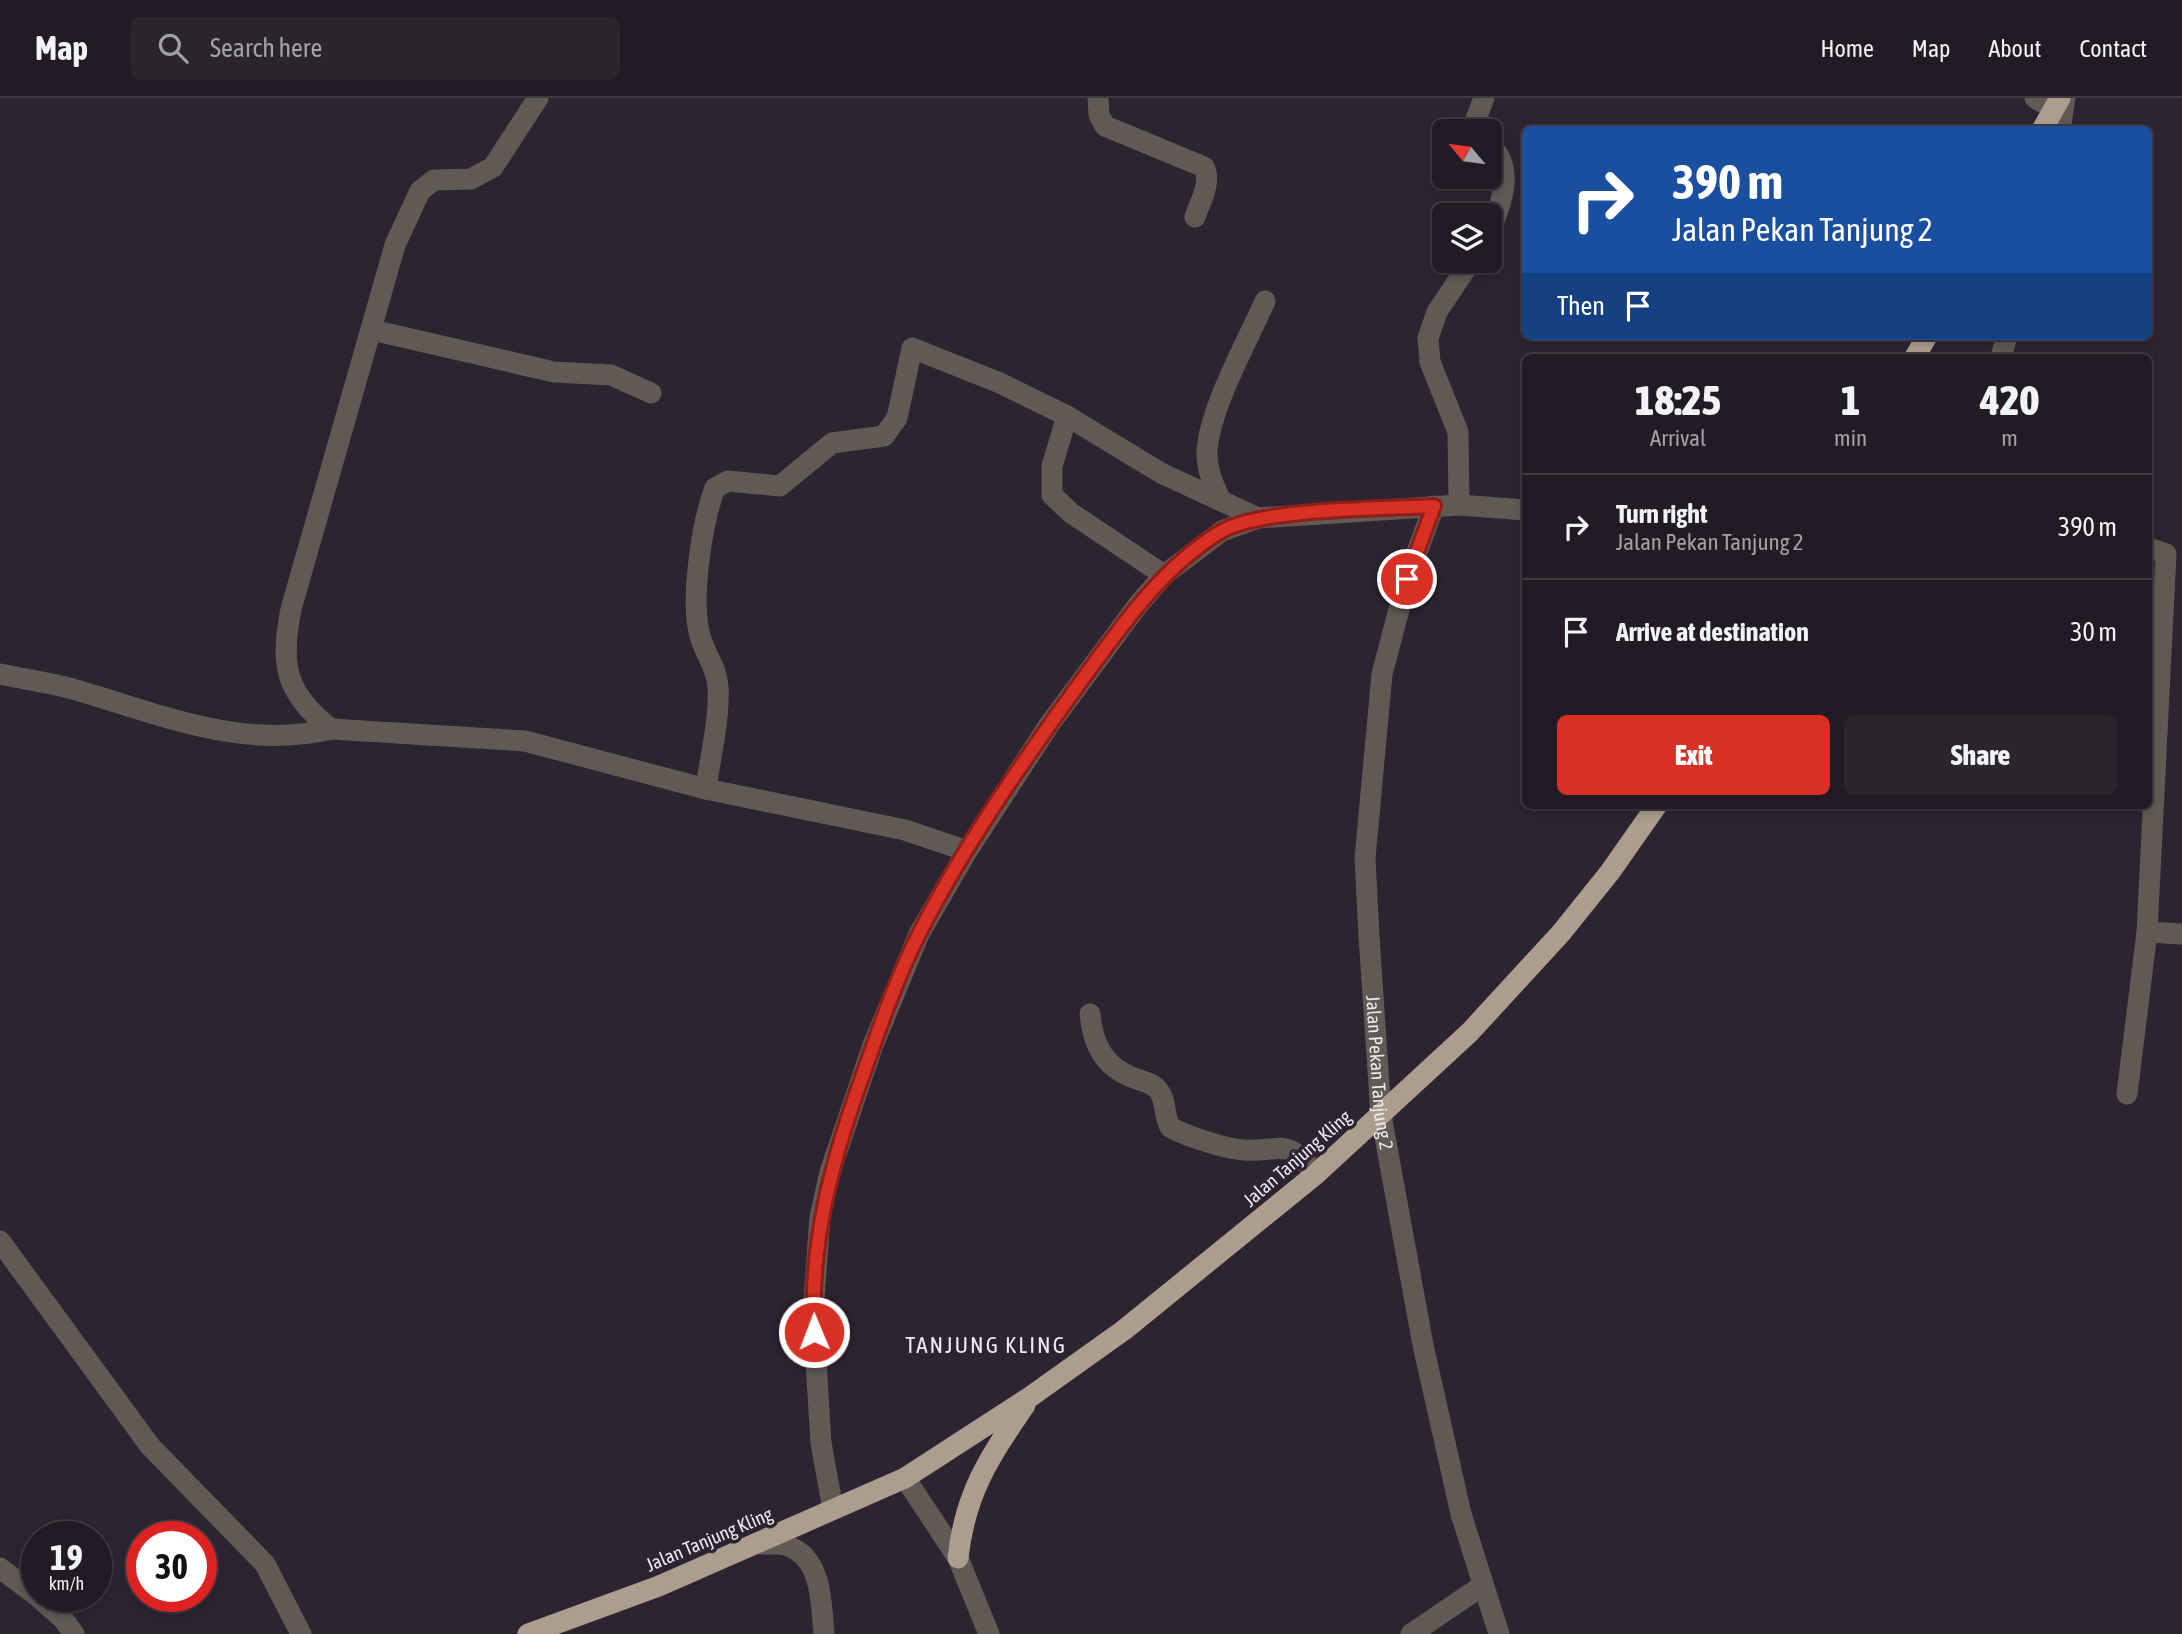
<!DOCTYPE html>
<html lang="en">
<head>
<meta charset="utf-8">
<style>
  :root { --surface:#221b25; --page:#2a242d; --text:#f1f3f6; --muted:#a2a1a7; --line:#3f3942; --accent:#d93025 }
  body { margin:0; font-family:"Asap Condensed",sans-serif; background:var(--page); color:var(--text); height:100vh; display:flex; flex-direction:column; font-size:26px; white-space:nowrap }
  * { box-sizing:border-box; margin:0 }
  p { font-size:23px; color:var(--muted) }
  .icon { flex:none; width:38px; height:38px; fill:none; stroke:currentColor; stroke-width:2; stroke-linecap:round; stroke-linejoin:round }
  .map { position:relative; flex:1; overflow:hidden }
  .details { position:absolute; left:1522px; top:256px; width:630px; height:455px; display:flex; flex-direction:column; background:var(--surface); border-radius:10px; box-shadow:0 4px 10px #0003,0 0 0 2px var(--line) }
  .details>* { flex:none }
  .top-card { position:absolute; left:1522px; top:28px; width:630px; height:214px; border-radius:10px; box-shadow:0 4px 10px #0003,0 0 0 2px var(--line); background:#1a4fa0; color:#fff; overflow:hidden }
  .needle { width:46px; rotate:299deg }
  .buttons { position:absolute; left:1432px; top:21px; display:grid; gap:14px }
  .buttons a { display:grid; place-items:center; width:70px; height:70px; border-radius:10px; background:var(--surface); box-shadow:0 4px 10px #0003,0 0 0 2px var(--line); font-size:35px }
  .speed { position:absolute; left:21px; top:1423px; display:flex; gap:14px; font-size:35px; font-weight:700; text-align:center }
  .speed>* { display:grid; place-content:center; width:91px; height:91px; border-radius:50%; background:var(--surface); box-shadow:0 4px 10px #0003,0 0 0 2px var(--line); line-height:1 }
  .speed small { font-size:18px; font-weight:400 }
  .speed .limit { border:10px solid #d22; background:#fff; color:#111 }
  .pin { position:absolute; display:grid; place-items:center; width:60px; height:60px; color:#fff; margin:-30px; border:4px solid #fff; border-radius:50%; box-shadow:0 2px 7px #0007 }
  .me { position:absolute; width:77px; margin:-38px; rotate:359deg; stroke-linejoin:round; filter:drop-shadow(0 0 5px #0008) }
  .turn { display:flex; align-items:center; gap:24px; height:147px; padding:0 35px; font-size:32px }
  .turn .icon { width:91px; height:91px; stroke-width:2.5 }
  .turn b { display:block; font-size:49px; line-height:60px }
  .then { display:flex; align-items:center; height:66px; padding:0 35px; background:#0003; gap:14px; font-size:26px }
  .eta { display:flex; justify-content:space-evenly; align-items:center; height:119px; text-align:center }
  .eta b { font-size:42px; font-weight:800; line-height:49px }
  .cta { display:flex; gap:14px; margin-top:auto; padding:14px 35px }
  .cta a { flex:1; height:80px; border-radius:10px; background:var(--accent); color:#fff; font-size:28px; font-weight:800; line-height:80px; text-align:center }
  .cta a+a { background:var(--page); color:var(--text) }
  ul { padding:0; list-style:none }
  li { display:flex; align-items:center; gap:21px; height:105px; padding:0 35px; border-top:2px solid var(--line) }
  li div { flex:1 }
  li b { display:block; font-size:26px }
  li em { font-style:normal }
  header { display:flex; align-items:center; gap:42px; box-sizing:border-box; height:98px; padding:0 35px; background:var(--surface); border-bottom:2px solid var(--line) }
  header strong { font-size:33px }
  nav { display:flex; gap:38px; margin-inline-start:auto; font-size:24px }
  .search { width:490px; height:63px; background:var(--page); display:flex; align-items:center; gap:18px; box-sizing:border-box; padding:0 24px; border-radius:10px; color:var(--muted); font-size:26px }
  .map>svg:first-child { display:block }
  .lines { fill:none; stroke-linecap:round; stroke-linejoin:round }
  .minor { stroke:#605954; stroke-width:21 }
  .highway { stroke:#ad9d8f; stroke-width:21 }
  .route-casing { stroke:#8d1f18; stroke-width:18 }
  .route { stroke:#d93025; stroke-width:12 }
  .labels { text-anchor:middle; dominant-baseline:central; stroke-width:7; stroke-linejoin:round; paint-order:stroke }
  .street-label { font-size:19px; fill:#efe9f2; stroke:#2d2431 }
  .quarter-label { font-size:23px; letter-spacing:2px; fill:#efe9f2; stroke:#2d2431 }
</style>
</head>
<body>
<header>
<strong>Map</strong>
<div class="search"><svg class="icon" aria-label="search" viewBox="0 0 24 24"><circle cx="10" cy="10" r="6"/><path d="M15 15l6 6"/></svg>Search here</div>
<nav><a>Home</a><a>Map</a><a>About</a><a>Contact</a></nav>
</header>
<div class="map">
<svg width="2182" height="1536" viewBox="0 0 2182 1536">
  <rect width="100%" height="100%" fill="#2d2431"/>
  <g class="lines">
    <g class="minor">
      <path d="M1098,0l1,17 6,11 99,41c8,15 -4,35 -9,50"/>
      <path d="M2035,0l19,11"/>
      <path d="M2060,32l5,-32"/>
      <path d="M1478,33l-2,-12 8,-21"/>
      <path d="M1489,46c26,23 13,61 0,87"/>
      <path d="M372,232l182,42 57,3 40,18"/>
      <path d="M2001,259l6,-21"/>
      <path d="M1067,318l-15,50v29l19,18 93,62"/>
      <path d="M1221,403c-7,-15 -14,-30 -14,-47 0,-41 41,-114 58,-153"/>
      <path d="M1459,407l-1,-73 -28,-70 -2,-24 9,-26 34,-51"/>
      <path id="s1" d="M1434,408l-27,73 -25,95 -17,184 4,78 12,179 42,230 38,169 38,120"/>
      <path d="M0,576c23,5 46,8 69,14 86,24 171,63 262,41l194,12 181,48 199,41 62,21"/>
      <path d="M331,631c-46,-36 -51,-64 -40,-120l104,-364 25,-54 14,-11 37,-1 22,-12 45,-69"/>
      <path d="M706,691c4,-32 14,-70 12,-102 -1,-21 -15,-35 -19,-55 -8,-36 3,-110 16,-144l13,-7 52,5 52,-43 52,-7 13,-18 15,-70 88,35 67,33 94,57 97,45"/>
      <path d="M2147,834l35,2"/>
      <path d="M1090,916c3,31 14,53 44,64 8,3 19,5 24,12 9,10 5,25 12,37 16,9 55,22 74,23 41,2 40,-14 72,24"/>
      <path d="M2127,996l20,-162 19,-378 -17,-6"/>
      <path d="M0,1143l150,205 115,118 36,70"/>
      <path d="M905,1380l53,80 31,76"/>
      <path d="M833,1411l-12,-66 -8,-130 7,-96 10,-45 43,-127 46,-111 48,-83 82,-126 89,-120 26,-30 58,-44 36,-13 201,-13 67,5"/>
      <path d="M760,1446c8,0 20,-1 28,2 35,13 33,58 36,88"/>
      <path d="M0,1470l37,28"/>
      <path d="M37,1498l26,23 11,15"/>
      <path d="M1411,1536l71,-48"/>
    </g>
    <path class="highway" d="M2042,32l18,-32
      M1915,259l12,-21
      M958,1460c7,-65 31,-100 67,-153
      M528,1536l131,-48 246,-108 125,-81 94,-67 192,-156 154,-142 91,-99 49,-61 47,-67"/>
  </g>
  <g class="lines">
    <defs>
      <path id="route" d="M814,1234c-4,-86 16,-165 45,-246 18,-51 36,-105 61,-154 43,-84 99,-165 154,-241 43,-58 83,-120 146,-159 40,-24 163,-23 214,-26l-27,73"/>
    </defs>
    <use href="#route" class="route-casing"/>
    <use href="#route" class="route"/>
  </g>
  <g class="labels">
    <g class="street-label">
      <text stroke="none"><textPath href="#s1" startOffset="576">Jalan Pekan Tanjung 2</textPath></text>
      <text transform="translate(1297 1060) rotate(-41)">Jalan Tanjung Kling</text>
      <text transform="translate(709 1441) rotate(-23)">Jalan Tanjung Kling</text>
    </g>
    <g class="quarter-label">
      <text x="986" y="1247">TANJUNG KLING</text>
    </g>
  </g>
</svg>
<div class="buttons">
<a><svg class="needle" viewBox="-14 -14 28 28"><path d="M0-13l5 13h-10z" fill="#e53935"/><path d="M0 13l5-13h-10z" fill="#a2a1a7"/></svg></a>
<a><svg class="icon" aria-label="layers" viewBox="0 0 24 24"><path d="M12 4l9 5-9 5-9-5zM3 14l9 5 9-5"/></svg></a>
</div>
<div class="speed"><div>19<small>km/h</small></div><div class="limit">30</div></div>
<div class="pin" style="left:1407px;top:481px;background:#d93025"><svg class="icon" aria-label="arrive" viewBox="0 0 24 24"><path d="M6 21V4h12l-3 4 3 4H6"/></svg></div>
<svg class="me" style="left:814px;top:1234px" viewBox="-20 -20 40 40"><circle r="17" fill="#d93025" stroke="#fff" stroke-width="3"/><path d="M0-11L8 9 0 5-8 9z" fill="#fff"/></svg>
<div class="top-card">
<div class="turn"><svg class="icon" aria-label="right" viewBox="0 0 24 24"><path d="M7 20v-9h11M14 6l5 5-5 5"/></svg><div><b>390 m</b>Jalan Pekan Tanjung 2</div></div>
<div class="then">Then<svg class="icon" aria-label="arrive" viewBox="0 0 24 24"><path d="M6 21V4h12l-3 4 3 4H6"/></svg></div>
</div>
<section class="details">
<div class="eta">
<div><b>18:25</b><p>Arrival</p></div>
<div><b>1</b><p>min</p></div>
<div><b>420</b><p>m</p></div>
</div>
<ul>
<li><svg class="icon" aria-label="right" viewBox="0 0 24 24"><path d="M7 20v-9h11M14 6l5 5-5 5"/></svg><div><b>Turn right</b><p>Jalan Pekan Tanjung 2</p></div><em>390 m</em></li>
<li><svg class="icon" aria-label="arrive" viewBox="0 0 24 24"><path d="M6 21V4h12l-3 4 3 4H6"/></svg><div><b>Arrive at destination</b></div><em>30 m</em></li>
</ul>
<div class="cta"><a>Exit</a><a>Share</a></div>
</section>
</div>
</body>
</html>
